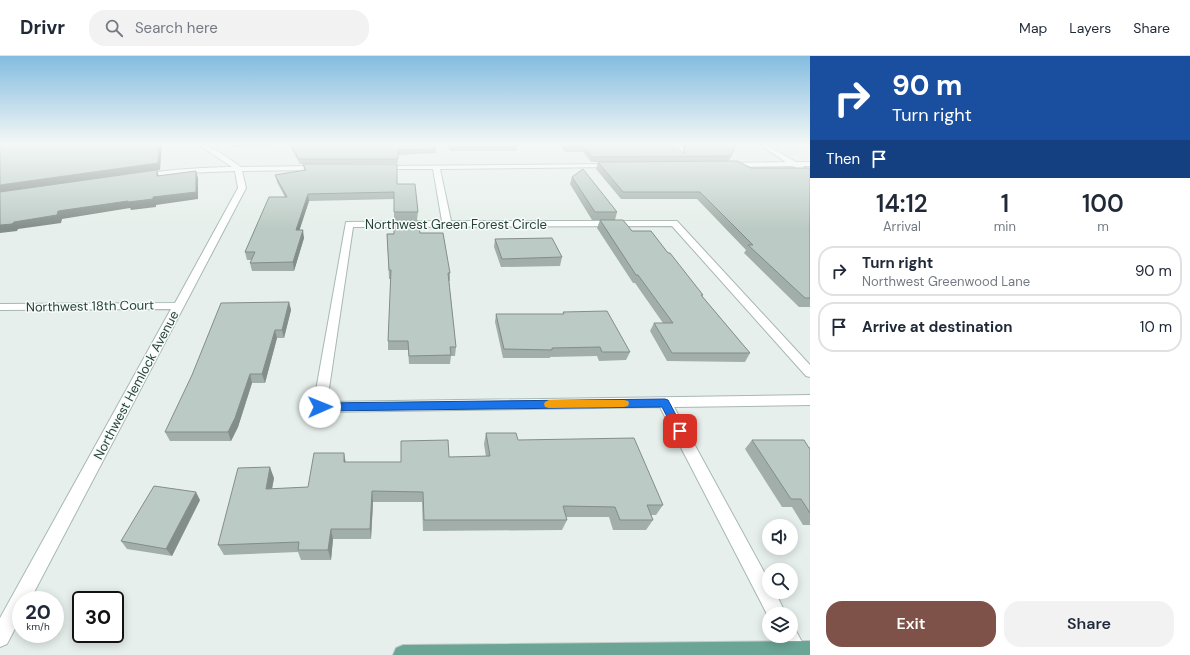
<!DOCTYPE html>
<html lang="en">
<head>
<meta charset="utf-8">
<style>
  :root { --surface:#fff; --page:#f2f2f3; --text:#1f2937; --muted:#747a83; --line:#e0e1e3; --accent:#7f5249 }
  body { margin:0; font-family:"DM Sans",sans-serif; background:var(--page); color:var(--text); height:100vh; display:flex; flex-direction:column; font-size:15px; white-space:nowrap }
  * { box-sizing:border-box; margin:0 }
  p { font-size:13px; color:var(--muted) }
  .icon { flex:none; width:22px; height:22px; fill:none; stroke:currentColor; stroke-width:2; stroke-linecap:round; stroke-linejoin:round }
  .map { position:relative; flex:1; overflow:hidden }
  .side { display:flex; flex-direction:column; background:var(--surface); width:380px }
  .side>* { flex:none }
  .guide { background:#1a4fa0; color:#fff; overflow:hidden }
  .tools { position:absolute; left:762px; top:463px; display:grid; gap:8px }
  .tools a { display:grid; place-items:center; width:36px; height:36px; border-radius:50%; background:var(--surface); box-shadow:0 2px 10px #0003; font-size:20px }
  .speed { position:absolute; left:12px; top:535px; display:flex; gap:8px; font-size:20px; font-weight:700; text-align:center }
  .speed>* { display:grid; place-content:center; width:52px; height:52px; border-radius:50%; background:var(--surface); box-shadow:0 2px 10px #0003; line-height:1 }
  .speed small { font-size:10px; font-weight:400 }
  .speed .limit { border:2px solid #111; border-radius:6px; background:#fff; color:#111 }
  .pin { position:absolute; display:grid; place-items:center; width:34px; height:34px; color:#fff; margin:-17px; border-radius:8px; box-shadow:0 2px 6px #0006 }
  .me { position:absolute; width:44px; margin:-22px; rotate:89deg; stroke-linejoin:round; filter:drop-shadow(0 0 3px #0008) }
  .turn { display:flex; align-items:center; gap:14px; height:84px; padding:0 16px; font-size:18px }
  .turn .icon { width:52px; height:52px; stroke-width:2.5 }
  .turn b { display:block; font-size:28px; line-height:34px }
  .then { display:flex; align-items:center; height:38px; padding:0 16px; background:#0003; gap:8px; font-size:15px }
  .eta { display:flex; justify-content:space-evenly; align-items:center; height:68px; text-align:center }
  .eta b { font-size:24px; font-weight:600; line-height:28px }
  .primary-button { display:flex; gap:8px; margin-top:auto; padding:8px 16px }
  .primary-button a { flex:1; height:46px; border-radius:16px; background:var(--accent); color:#fff; font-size:16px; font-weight:600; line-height:46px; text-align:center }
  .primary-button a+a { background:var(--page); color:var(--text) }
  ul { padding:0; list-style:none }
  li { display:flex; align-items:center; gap:12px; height:50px; margin:0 8px 6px; padding:0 8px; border:2px solid var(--line); border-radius:16px }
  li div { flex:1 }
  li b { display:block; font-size:15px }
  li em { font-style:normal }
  header { display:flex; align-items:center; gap:24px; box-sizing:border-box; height:56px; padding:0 20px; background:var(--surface); border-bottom:1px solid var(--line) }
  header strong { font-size:19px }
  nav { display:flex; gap:22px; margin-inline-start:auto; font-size:14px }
  .search { width:280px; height:36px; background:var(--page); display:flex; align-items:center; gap:10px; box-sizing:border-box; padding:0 14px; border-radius:16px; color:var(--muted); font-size:15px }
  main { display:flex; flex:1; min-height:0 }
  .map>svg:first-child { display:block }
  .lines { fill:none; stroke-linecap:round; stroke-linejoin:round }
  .minor-casing { stroke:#a8b8b2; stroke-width:2 }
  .major-casing { stroke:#c2cac8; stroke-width:2 }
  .minor { fill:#fff; fill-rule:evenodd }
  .major { fill:#6aa596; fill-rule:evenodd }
  .wall { fill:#a1aea9 }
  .shaded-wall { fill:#838d89 }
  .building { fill:#bbcac4; stroke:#838d89 }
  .route { fill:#1a73e8; stroke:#114b97 }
  .slow { fill:#f59e0b }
  .labels { text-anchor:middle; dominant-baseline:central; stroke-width:3; stroke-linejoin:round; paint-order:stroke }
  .street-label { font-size:13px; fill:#24423a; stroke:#f7fbf9 }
</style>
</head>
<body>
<header>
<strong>Drivr</strong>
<div class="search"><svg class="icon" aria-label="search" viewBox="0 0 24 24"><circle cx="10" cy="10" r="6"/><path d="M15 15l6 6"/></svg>Search here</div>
<nav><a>Map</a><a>Layers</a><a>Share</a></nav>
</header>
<main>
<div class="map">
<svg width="810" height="599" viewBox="0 0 810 599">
  <rect width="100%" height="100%" fill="#e6efeb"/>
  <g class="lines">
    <defs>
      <path id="minor" d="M199,89h7l18,10 17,12 78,-1 3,2 -3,2 -77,1 4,17 -216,412h-9v17l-14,27 -7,3v-29l171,-309 -171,1v-6l175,-1 63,-115 -3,-17 -47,2 -44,5 -4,-2c9,-6 77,-9 92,-9z
        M760,89h7l29,17h14v4h-8l8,5v5l-17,-10 -66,1 -3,-2 3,-2 59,-1z
        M613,108l2,1v2l-175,2 11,52h226l133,144v12l-4,-1 -134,-150 -319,1 -26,175 483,-7v10l-136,2 95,174v11h6l11,22h-17v4l-109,-211 -340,5 -5,-1 -2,-4 33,-185 96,-1 -9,-52h-52l-2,-1v-2z
        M791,571l4,2 14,26h-21l-10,-19h13z"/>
      <path id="major" d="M810,585v14h-417l3,-7 7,-3z"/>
    </defs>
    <use href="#minor" class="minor-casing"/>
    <use href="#major" class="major-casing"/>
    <use href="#minor" class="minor"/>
    <use href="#major" class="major"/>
  </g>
  <path class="wall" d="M230,89h48l-47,2z
    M289,89h146l1,4v4l-38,2v8l-98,1z
    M448,89h70l-1,6h-67z
    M560,89h113l10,8v-8h53l-7,16 -138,1 -8,-10h-18z
    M598,106l153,6h59v139h-11l-55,-54 2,-3 -49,-51h-76l-25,-30z
    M303,108l94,20 21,28 -1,8h-23v-21l-85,2 -10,29 5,8 -10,33h-42l-2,-8 2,-3h-5l-2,-8 40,-55 -8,-15 -2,-7 29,-4z
    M572,121l45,35 -2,8h-23l-22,-36z
    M600,164l32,11 36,22 35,42 -1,1 48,57 -5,9 -78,-1 -17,-30 4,-8h9l-28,-40h-2l-36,-55z
    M420,177l30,40v8h-1l7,66 -1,9h-4l-1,8h-41l-1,-14h-20v-9l3,-62h-2l-2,-45z
    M495,183l67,18 -2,9 -59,1 -7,-20z
    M289,246l2,8 -7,28h-7l-12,45h-13l-14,44 -7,14h-61l-5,-9z
    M563,256l67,40 -4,8 -27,1 -2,-5 -47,1v1h-47l-8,-36 1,-8h67z
    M486,377l32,7 145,65 -7,10h-5l2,5 -7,10h-33l-4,-13h-43l1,3 -5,10 -139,1 -1,-29h-49l-2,37h-38l-2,21h-30l-3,-8 -74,3 -6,-10 56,-67 -2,11 36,-2 38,-25h55l48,-5h37l-2,-13z
    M752,384l58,8v77h-7l-11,-18h-10l-37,-58z
    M200,444l-28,56 -45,-7 -6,-8z"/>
  <path class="shaded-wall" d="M159,89h3l-2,25h-3l2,7 -159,15v-7z
    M196,115l2,7v21l-42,6v2l-25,3 -1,-2 -68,11 -1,4 -43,6 -1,2 -17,2v-8l58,-14z
    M308,138l1,7 -12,37 -1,-8z
    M303,174l1,8 -10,33 -1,-9z
    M289,246l2,8 -7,28 -2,-8z
    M275,274l2,8 -12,45 -3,-9z
    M250,318l2,9 -14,44 -7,14 -3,-9z
    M344,397l2,11 -2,-2z
    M270,411l4,11 -4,21 -4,-10z
    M372,435l1,11 -2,37 -1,-10z
    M196,436l4,8 -28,56 -6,-7z
    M331,473l2,10 -2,21 -3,-10z"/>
  <path class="building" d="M0,89h159l-1,18 -158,22z
    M291,89h144l1,4 -38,1v9h-99z
    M450,89h68l-68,1z
    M564,89h109l11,9 1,-9h51l-5,11 -139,1 -8,-10h-17z
    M737,105l14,7h59v130h-5l-57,-53h5l-53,-53h-77l-25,-30z
    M303,108h94v20h18l3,28h-24v-20l-86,2 -12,36h7l-10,32 -43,1 5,-11h-10l24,-55h18l-12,-22 31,-5z
    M583,113l34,43h-22l-23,-35z
    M157,114v6l39,-5v21l-43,5v2l-25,3v-1l-70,10 -1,4 -43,7 -2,2 -12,1v-33z
    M600,164h23l9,11h19l17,22h2l33,42h-2l49,58h-78l-18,-30h19l-35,-48h-2z
    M394,165h24l2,12h23l7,40h-2l8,74h-6l1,8 -42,1 -1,-15h-20l3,-71h-2l-2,-36h7z
    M552,182l10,19 -60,2 -7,-20z
    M289,246l-7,28h-7l-13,44h-12l-15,44 -7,14h-63l27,-57 29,-72z
    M607,255l23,41h-28l-2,-5 -48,1v2l-48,-1 -8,-35h68l-1,-2z
    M486,377h30l2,7 116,-2 29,67h-16l6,15h-33l-5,-13 -52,-1 4,14h-143l-1,-28 -51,-1 -2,38h-39l-3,21h-30l1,-8 -81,3 20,-77 32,-1 -4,22 42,-2 6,-34h30v9h57v-21l47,-1 1,17 41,-1z
    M752,384h52l5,8h1v65l-9,-14h-10z
    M154,430l42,6 -30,57 -45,-8z"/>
  <linearGradient id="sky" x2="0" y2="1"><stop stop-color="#84bce0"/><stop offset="0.51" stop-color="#f4f8f6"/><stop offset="1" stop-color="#f4f8f6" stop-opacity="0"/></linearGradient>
  <rect width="810" height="173" fill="url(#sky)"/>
  <path class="route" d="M665,343l3,1 15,28 2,3 -2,3 -3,1 -4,-1 -14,-27 -342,4 -3,-1 -2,-3 2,-3 3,-1z"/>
  <path class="slow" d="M549,344h75l4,1 1,2 -1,3 -4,1 -75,1 -4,-1 -1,-3 1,-2z"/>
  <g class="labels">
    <g class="street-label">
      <text x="456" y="168">Northwest Green Forest Circle</text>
      <text transform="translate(90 250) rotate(-1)">Northwest 18th Court</text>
      <text transform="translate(136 329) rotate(-62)">Northwest Hemlock Avenue</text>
    </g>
  </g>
</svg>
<div class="tools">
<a><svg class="icon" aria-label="sound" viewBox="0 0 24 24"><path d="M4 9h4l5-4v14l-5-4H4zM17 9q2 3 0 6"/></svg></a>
<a><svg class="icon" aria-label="search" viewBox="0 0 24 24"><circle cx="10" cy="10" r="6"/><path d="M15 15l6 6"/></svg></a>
<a><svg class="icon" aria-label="layers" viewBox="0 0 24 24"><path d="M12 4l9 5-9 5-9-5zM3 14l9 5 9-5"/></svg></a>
</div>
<div class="speed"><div>20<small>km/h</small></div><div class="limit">30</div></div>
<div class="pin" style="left:680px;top:375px;background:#d93025"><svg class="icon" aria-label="arrive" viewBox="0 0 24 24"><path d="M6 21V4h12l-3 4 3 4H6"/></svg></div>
<svg class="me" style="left:320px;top:351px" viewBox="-20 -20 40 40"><circle r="19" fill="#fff"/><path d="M0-13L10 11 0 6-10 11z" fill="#1a73e8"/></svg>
</div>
<section class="side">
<div class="guide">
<div class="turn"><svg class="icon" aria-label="right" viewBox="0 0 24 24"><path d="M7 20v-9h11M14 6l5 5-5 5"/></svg><div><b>90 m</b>Turn right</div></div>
<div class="then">Then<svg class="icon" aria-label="arrive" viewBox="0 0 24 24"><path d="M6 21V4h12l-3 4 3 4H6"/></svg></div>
</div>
<div class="eta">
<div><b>14:12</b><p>Arrival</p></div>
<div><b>1</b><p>min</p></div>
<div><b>100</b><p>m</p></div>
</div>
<ul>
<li><svg class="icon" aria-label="right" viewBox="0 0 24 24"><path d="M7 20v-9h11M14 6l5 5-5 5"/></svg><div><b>Turn right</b><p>Northwest Greenwood Lane</p></div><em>90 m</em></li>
<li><svg class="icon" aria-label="arrive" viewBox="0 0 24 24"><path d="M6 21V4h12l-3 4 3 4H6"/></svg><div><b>Arrive at destination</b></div><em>10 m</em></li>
</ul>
<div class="primary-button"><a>Exit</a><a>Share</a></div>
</section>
</main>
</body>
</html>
